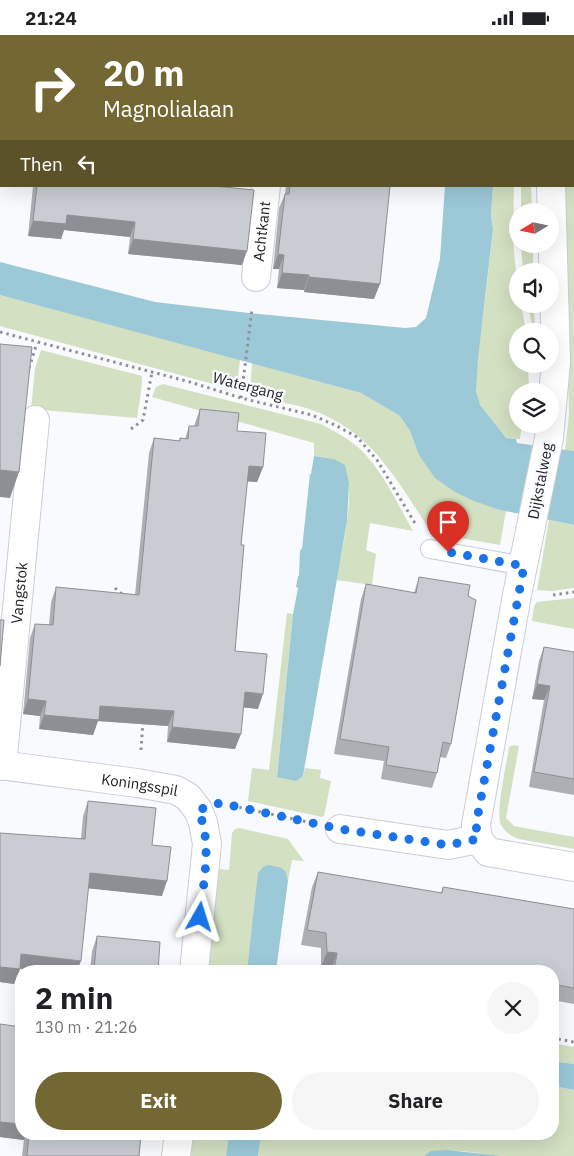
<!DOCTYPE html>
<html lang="en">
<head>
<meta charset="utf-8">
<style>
  :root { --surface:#fff; --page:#f6f6f6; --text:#202124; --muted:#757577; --accent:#736734 }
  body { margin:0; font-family:"IBM Plex Sans",sans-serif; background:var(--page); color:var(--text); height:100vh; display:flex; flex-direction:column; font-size:19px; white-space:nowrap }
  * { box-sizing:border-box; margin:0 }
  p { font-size:16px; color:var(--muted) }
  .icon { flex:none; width:28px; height:28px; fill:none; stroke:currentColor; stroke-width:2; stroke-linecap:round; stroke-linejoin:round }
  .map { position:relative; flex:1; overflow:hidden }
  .details { position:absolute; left:15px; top:930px; width:544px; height:175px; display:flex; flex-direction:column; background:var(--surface); border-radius:20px; box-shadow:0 5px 20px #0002 }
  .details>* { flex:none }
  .banner { position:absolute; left:0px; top:0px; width:575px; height:152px; box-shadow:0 5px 20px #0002; background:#736734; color:#fff; overflow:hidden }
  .needle { width:32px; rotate:260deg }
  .tools { position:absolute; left:509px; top:168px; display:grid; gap:10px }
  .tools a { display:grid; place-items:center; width:50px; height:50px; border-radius:50%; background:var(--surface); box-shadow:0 5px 20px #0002; font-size:25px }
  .pin { position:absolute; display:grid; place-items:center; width:42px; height:42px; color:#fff; margin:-51px -21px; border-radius:50% 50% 50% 0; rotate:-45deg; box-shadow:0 0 5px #0007 }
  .pin .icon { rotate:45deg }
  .me { position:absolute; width:55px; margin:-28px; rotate:6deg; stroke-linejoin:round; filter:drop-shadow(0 0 4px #0008) }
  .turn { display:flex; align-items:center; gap:18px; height:105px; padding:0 20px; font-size:22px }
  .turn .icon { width:65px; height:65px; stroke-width:2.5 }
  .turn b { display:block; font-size:35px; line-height:42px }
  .then { display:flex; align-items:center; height:48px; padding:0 20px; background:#0003; gap:10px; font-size:19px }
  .round { display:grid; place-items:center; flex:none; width:52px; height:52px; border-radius:26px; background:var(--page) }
  .overview { display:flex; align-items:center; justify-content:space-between; height:85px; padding:0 20px }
  h1 { font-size:30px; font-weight:700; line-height:38px }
  .primary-button { display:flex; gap:10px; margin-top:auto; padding:10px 20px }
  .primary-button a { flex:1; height:58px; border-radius:30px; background:var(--accent); color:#fff; font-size:20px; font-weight:700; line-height:58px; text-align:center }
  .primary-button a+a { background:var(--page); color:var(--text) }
  .status { display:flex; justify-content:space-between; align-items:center; height:35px; padding:0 25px; background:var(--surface); direction:ltr }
  .status svg { height:14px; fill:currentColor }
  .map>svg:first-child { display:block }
  .green { fill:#d3e0c1 }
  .water { fill:#9bc9d8 }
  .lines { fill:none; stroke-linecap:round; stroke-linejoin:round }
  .service-casing { stroke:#caced5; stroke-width:20 }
  .minor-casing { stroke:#caced5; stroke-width:30 }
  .path { stroke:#8f9194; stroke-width:3; stroke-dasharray:2.5 4; stroke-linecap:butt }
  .service { stroke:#fff; stroke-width:18 }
  .minor { stroke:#fff; stroke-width:28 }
  .wall { fill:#adafb5 }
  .shaded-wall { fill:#8d8f94 }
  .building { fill:#c9ccd3; stroke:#8d8f94 }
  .route { stroke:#1a73e8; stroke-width:9; stroke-dasharray:0 16.2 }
  .labels { text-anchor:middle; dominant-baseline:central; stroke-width:5; stroke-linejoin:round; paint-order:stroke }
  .street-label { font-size:15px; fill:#222426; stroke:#f8fafe }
</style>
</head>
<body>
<div class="status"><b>21:24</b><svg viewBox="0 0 49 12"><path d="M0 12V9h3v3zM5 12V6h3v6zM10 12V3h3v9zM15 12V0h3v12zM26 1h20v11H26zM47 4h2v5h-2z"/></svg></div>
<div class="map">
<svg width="574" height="1121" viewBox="0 0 574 1121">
  <rect width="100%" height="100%" fill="#f8fafe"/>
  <path class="green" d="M558,0h16v416l-9,-1 4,-35 -6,-229h11v-150z
    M493,151h21l-1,55 4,42 1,21h3l5,27h-8v33h10l1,27h-11v33h4l-2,15 -14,-1c-4,-4 -27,-33 -28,-36 -5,-16 0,-45 2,-62 5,-37 9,-74 13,-111l-2,-14z
    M521,151h10l1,25h-11z
    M521,209h12v27h-10z
    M0,260l240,64 -3,27 -2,4 -235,-64z
    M528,269h6l1,27h-2z
    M41,315l101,26c0,14 -3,28 -5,42l-106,-9 4,-41z
    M252,328l109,30 39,23 10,15 9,23 81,56 6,1 -6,34 -68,-12c-35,-51 -57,-100 -120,-123 -19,-7 -45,-8 -62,-18z
    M163,349l158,40c11,6 23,12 33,20 26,20 43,59 59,87l-43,-8 -4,27 10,4 -4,31 -36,-5c5,-24 18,-80 11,-102 -2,-7 -9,-13 -13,-19l-20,-3v-13l-162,-46 4,-10z
    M549,485l25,5v63l-22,3 -15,-1z
    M574,563v31l-42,-8 2,-15 3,-4z
    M287,578l6,1 -16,162h26l2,-8 16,2 -1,8 11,3 -7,35 -2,1 -74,-16 4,-33 17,2z
    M514,710l5,1 -13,72 8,8 60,11v12l-55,-10c-7,-2 -14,-7 -18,-14 -6,-12 6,-63 8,-78z
    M239,793l49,11 16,22 -12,-1 -4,21 -1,-5 -27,-6 -13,101h-39l10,-102 11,1 3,-37 3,-4z
    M552,1008l22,4v17l-21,-3z
    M553,1051l21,4v66c-23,0 -47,0 -70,0 -21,-1 -62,-12 -80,0h-166l3,-22h291z
    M193,1099h36l-3,22h-35z"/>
  <path class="water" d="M0,0h196l5,1 -201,1z
    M445,151h48l-2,29 2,14 -15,130 -2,32 4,14 26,33 10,1 1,4 57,8v74l-74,-15 -26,-9 -19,-9 -20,-14 -16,-23 -9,-24 -10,-15 -39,-23 -361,-98v-33l155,40 94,11 156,15 11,-1 10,-9 14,-59z
    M314,421l20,3 11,6 4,19 -2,37 -44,255 -7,5 -19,-4 16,-163 5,-26 -2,-1 2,-11h1l1,-26 2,-1 8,-75h1z
    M269,830c13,3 17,2 19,16l-12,90h-29l11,-98 5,-6z
    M552,1026l22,3v26l-21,-4z
    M229,1099h32l-3,22h-32z
    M447,1115l55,6h-78l7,-5z"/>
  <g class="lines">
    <defs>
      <path id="service" d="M430,514l94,17"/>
      <g id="minor">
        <path d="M524,0l2,1"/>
        <path d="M280,1v-1"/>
        <path d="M551,151l5,176 -7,76 -32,157 -41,230 2,14 10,13 86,15"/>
        <path id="s1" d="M256,242l10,-91"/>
        <path id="s2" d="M0,730l137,18 39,7 12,7 10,13 5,12 4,22 -13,127"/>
        <path id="s3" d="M2,731l33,-346"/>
        <path d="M340,794l108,16 30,-6"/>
        <path d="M176,1121l3,-22"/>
      </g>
    </defs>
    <use href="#service" class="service-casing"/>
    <use href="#minor" class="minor-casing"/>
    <path class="path" d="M347,0l8,1
      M320,1l7,-1
      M0,297l190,50 51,16 71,17 23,10 22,12 20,23 39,65
      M29,333l8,-25
      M241,363l11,-89
      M131,394l12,-9 9,-48
      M115,553l9,8
      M553,560l21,-3
      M141,715l2,-29
      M233,771l75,16
      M552,1003l22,4"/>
    <use href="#service" class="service"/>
    <use href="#minor" class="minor"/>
  </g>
  <path class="wall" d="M33,151h181l28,79 -114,-11 2,-17 -66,-7 -3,9 -33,-3z
    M286,151h104l-16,113 -70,-7v-2l-27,-2 2,-19h-6l6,-61 6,-14z
    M200,374l37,22 26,36 -6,15 -10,-1 -6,64 -6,106 23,58 -15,-2 -8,42 -68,-7 1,-16 -70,-5 -5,14 -54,-6 1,-13 -17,-2 7,-76 5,-14 14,1 2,-23 5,-15 79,8 14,-142 5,-15 25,3 1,-3 5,1 4,-13h5z
    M419,542l49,19 -17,148 -5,14 -6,-1 -3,16 -5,15 -51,-9 3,-18 -50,-7 27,-155 5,-15 48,9z
    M544,612l30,5v143l-45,-8 15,-87 -12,-1 7,-38z
    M88,766l64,44 10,51 -74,-8 -68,81 -6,15 -14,-2 81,-143 2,-23z
    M318,837l123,21 2,-6 131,22v95l-22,-4v-29h-221l1,-3 -11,-1v-19l-20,-3 11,-58z
    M97,901l61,35h-68l2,-20z
    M0,989l21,110h120l-2,22h-117l2,-16 -24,-3z"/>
  <path class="shaded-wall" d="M0,117h1v15h-1z
    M67,180l68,7 -5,15 -66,-7 -3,9 -33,-3 5,-15z
    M133,204l114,12 -5,14 -114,-11z
    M278,219l6,1 -5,14h-6z
    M282,238l27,2 -5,15 -27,-2z
    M309,242l71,7 -6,15 -70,-7z
    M249,431l14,1 -6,15 -14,-1z
    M0,435l19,2 -9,26 -10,-1z
    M537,649l13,2 -6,14 -12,-1z
    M245,657l18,2 -5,15 -18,-2z
    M28,664l18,2 -6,15 -17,-2z
    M100,671l74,5 -6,15 -70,-5 -5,14 -54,-6 5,-14z
    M172,692l69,7 -6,15 -68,-7z
    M90,838l77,8 -5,15 -77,-8z
    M327,917l10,1 -5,15 -11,-1z
    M21,919l60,7 -4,10h-38l-19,-2 -6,15 -14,-2v-15z
    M0,1087l21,2v10h5l-2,6 -24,-3z"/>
  <path class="building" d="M0,74h1v43h-1z
    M37,151h177l40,4 -7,61 -114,-12 2,-17 -68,-7 -1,9 -33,-3z
    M290,151h100l-10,98 -71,-7v-2l-27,-2 2,-18 -6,-1 7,-60h4z
    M0,309l32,3 -13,125 -19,-2z
    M200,374l39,4 -2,18 29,2 -3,34 -14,-1 -8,79h3l-9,106 32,3 -4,40 -18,-2 -4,42 -69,-7 2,-16 -74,-5 -1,14 -55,-5 2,-14 -18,-2 7,-75 18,1 3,-38 83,8 15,-157 26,3v-3l8,1 1,-13h9z
    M419,542l51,8 -2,11 8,4 -25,144 -8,-2 -6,31 -51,-8 3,-18 -49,-8 26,-155 50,9z
    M0,585h4l-4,46z
    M544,612l30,5v127l-40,-7 16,-86 -13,-2z
    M88,766l68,7 -4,37 19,2 -4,34 -77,-8 -9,88 -60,-7 -1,15 -20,-2v-134l85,6z
    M318,837l124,21 1,-6 131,22v79l-22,-4v-13h-218l3,-18 -10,-1 -1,-19 -19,-3z
    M97,901l63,6 -2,29h-64z
    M0,989l21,3v97l-21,-2z
    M29,1099h112l-2,22h-112z"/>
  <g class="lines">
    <path class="route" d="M200,882c3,-35 13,-74 -2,-107l22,-7 120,26 108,16 30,-6 -2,-14 48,-259 -76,-14"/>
  </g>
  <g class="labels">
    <g class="street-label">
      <text stroke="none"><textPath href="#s1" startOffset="46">Achtkant</textPath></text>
      <text transform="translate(248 351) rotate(15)">Watergang</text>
      <text transform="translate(540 446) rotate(-79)">Dijkstalweg</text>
      <text stroke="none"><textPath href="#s3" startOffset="174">Vangstok</textPath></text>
      <text stroke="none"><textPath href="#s2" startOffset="141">Koningsspil</textPath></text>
    </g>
  </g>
</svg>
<div class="tools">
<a><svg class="needle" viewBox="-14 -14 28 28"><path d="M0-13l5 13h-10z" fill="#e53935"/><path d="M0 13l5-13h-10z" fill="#757577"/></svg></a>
<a><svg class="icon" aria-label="sound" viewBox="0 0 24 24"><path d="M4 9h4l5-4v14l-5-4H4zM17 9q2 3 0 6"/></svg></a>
<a><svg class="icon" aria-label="search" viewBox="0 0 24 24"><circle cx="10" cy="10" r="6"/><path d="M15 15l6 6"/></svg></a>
<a><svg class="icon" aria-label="layers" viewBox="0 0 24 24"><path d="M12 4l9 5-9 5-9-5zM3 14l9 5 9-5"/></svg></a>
</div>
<div class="pin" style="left:448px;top:517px;background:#d93025"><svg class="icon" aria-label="arrive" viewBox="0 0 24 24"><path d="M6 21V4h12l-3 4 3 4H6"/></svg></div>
<svg class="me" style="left:200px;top:882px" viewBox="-20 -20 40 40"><path d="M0-17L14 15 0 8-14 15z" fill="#1a73e8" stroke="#fff" stroke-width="4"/></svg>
<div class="banner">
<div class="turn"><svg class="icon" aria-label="right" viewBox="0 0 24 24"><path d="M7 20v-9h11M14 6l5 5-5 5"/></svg><div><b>20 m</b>Magnolialaan</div></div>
<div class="then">Then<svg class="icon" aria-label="left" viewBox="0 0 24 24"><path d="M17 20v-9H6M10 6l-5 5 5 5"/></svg></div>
</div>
<section class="details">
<div class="overview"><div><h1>2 min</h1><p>130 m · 21:26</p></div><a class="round"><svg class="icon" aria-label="close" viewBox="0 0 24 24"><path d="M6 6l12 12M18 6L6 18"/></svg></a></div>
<div class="primary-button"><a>Exit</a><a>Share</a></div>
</section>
</div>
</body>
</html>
